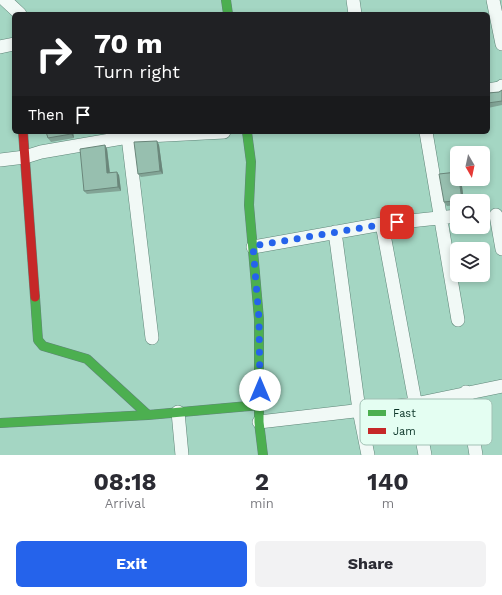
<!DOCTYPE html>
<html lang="en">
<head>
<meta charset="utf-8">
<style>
  :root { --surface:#fff; --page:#f2f2f3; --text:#2b2b33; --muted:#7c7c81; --accent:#2563eb }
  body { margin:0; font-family:"Work Sans",sans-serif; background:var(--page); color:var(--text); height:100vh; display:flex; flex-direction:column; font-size:15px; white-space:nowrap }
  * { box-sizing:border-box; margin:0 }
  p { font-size:13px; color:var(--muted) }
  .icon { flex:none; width:22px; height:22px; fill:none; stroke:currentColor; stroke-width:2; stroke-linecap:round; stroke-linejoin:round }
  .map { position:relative; height:455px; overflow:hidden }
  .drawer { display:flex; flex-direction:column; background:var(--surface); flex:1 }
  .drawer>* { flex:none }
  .guide { position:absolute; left:12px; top:12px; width:478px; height:122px; border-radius:6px; box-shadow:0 2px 6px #0003; background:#202124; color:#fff; overflow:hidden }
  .needle { width:26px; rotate:171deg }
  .controls { position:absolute; left:450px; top:146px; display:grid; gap:8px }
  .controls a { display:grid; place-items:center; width:40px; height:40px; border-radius:6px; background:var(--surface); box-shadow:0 2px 6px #0003; font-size:20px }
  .pin { position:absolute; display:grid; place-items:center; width:34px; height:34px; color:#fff; margin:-17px; border-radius:8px; box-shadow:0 2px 6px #0006 }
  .me { position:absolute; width:44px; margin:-22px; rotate:0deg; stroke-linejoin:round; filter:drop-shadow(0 0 3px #0008) }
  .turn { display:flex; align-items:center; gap:14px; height:84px; padding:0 16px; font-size:18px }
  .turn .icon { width:52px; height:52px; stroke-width:2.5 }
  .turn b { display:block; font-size:28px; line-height:34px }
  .then { display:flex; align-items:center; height:38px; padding:0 16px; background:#0003; gap:8px; font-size:15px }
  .eta { display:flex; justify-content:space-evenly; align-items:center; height:68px; text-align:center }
  .eta b { font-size:24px; font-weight:700; line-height:28px }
  .action { display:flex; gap:8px; margin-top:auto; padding:8px 16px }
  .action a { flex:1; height:46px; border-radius:6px; background:var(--accent); color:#fff; font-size:16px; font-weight:700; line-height:46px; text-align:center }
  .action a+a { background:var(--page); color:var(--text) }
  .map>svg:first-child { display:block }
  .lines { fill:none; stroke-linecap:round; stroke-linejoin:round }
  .street-casing { stroke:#5f8578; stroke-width:14 }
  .fast-casing { stroke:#5f8578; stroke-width:10 }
  .jam-casing { stroke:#5f8578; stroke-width:10 }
  .street { stroke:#f1f9f6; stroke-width:13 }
  .fast { stroke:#4caf50; stroke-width:9 }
  .jam { stroke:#c62828; stroke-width:9 }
  .wall { fill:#82a496 }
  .shaded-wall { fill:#6a867a }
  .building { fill:#97bfaf; stroke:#6a867a }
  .route { stroke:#2563eb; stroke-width:7; stroke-dasharray:0 12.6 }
  .key { fill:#e4fef2; stroke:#a2c1b5; stroke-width:1 }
  .key-label { font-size:11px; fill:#093326 }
</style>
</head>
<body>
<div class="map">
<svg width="502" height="455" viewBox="0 0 502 455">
  <rect width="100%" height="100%" fill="#a4d6c3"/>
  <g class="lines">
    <defs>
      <path id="street" d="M5,0l15,14
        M353,0l2,14
        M493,0l9,44
        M0,47l14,-3
        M488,90l12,-2 2,-2
        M426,132l32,188
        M128,137l24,201
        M0,160l25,-3 16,-5 87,-15 96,-5
        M496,215l6,34
        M382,224l43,231
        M335,232l24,178 9,45
        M253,247l129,-23 75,-8
        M466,392l10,63
        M178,412l4,43
        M259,422l156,-18 87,-18"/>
      <path id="fast" d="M226,0l2,14
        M247,132l4,30 -2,43 10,114v103l4,33
        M35,297l3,43 5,6 44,13 61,56
        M0,423l148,-8 112,-10"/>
      <path id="jam" d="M23,132l12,165"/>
    </defs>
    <use href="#street" class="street-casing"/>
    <use href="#fast" class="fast-casing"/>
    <use href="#jam" class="jam-casing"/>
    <use href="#street" class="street"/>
    <use href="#fast" class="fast"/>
    <use href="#jam" class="jam"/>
  </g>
  <path class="wall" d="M502,90v15l-14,3v-15l11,-1z
    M46,132h27l1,6 -23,4 -3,-4z
    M157,141l2,4 4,29 -22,3 -3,-3z
    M105,145l2,4 3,23 9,3 2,16 -34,3 -3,-3z
    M461,179l3,22h-7v4l-10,1 -3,-4z"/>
  <path class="shaded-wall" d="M71,132h2l1,6 -3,-4z
    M157,141l2,4 4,29 -3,-3z
    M105,145l2,4 3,27 -3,-3z
    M117,172l2,3 2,16 -3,-4z
    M459,179h2l3,22h-2v-1z"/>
  <path class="building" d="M502,90v11l-14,2v-10l11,-1z
    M46,132h25v2l-23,4z
    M157,141l3,30 -22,3 -4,-32z
    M105,145l2,28 10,-1 1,15 -34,4 -4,-42z
    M457,172v7h2l3,21 -18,2 -5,-28z"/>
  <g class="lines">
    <path class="route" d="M260,390l-1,-71 -6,-73 144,-24"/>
  </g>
  <rect x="360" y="399" width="132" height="46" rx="6" class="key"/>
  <rect x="368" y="410" width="18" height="6" fill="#4caf50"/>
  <rect x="368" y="428" width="18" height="6" fill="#c62828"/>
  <g class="key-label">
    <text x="393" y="417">Fast</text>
    <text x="393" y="435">Jam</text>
  </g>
</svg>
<div class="controls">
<a><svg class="needle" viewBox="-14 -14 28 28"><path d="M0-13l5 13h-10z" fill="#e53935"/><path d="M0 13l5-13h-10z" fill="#7c7c81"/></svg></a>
<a><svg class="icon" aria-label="search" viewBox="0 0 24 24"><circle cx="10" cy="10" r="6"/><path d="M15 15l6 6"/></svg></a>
<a><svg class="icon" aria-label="layers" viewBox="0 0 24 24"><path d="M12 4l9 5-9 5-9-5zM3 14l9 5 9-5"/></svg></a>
</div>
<div class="pin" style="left:397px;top:222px;background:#d93025"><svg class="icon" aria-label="arrive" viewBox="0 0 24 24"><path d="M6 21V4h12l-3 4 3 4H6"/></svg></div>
<svg class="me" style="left:260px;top:390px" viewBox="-20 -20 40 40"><circle r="19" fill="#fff"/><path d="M0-13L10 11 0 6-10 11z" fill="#2563eb"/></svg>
<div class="guide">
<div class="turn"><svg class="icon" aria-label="right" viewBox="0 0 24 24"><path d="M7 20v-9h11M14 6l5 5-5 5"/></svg><div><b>70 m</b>Turn right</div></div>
<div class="then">Then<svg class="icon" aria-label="arrive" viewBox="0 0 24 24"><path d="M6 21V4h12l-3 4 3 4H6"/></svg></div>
</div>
</div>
<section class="drawer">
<div class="eta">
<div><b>08:18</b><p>Arrival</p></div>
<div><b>2</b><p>min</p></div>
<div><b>140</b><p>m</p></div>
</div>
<div class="action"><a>Exit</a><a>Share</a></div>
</section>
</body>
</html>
